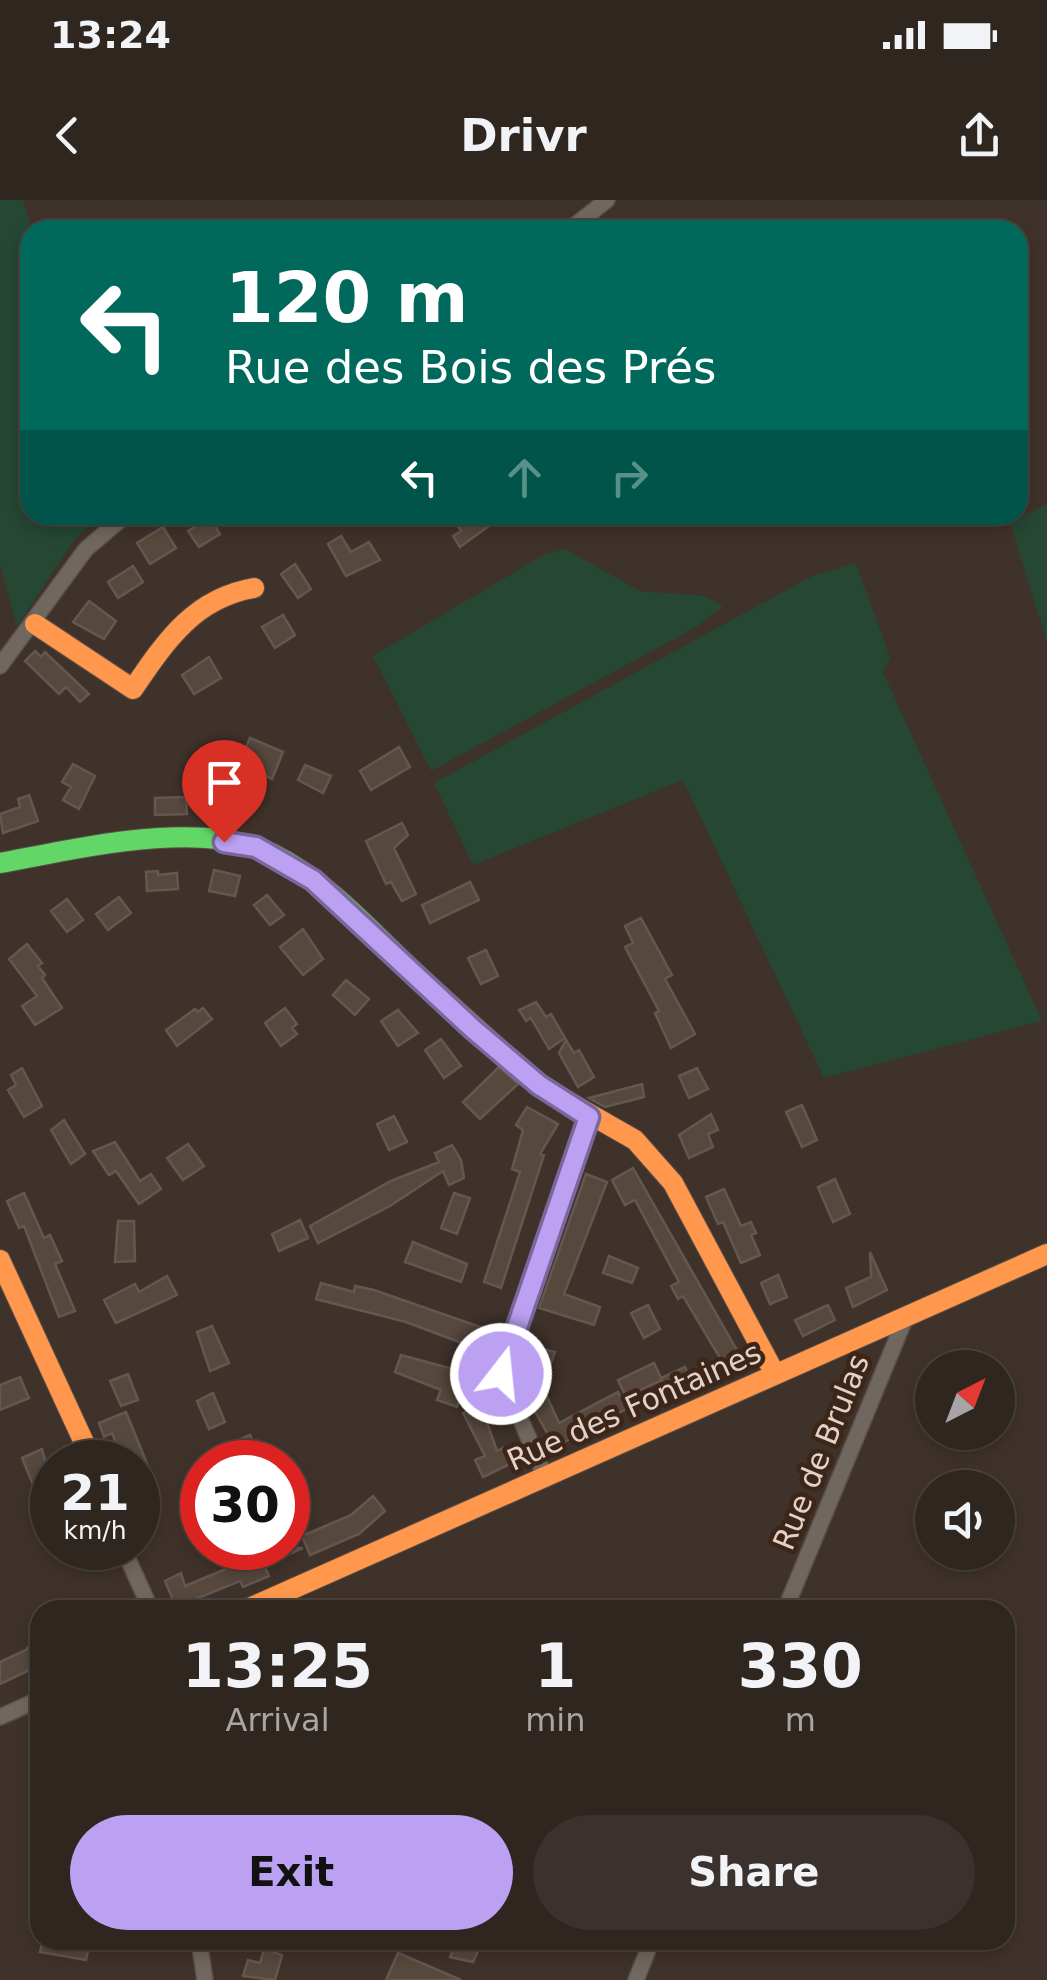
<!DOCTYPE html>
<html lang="en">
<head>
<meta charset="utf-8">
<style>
  :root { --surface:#2f2620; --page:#3b322d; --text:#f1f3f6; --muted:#a7a5a5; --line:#4a433e; --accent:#bca0f2 }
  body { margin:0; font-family:"DejaVu Sans",sans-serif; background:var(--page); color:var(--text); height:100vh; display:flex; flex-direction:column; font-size:38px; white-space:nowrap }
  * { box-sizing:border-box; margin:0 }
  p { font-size:32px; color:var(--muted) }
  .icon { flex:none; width:55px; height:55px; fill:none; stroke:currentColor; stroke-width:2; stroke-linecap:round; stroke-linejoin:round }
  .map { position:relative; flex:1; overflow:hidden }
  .drawer { position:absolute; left:30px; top:1400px; width:985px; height:350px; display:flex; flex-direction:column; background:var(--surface); border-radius:30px; box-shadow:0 5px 15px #0003,0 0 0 2px var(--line) }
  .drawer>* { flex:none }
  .banner { position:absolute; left:20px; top:20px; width:1008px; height:305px; border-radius:30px; box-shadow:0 5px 15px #0003,0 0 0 2px var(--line); background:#00695c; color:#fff; overflow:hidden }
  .needle { width:65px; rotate:42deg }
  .controls { position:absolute; left:915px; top:1150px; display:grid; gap:20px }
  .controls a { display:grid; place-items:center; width:100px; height:100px; border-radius:50%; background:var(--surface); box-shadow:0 5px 15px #0003,0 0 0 2px var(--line); font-size:50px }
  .speed { position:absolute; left:30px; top:1240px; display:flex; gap:20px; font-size:50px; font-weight:700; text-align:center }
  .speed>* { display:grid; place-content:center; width:130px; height:130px; border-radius:50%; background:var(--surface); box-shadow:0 5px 15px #0003,0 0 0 2px var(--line); line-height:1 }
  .speed small { font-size:25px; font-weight:400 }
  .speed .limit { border:15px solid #d22; background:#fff; color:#111 }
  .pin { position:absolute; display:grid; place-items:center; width:85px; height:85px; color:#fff; margin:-102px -42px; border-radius:50% 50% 50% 0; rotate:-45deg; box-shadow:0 0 10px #0007 }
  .pin .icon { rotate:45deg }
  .me { position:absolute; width:110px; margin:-55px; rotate:16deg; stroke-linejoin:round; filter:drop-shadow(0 0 8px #0008) }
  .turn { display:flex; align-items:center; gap:35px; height:210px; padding:0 40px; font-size:45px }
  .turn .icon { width:130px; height:130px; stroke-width:2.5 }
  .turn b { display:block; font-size:70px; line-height:85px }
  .lanes { display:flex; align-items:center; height:95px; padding:0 40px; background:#0003; justify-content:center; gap:50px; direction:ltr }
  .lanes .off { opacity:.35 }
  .eta { display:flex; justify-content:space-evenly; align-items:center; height:170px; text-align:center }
  .eta b { font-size:60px; font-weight:700; line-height:70px }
  .primary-button { display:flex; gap:20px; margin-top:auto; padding:20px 40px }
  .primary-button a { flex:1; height:115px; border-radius:60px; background:var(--accent); color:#111; font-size:40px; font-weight:700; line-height:115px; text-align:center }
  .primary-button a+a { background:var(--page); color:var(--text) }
  .status { display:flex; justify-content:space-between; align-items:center; height:70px; padding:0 50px; background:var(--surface); direction:ltr }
  .status svg { height:28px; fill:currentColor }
  header { display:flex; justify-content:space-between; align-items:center; height:130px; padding:0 40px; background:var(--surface); font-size:45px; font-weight:700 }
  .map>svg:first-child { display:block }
  .green { fill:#254733 }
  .building { fill:#56483d; stroke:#635850; stroke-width:2.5 }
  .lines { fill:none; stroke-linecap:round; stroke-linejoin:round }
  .street-casing { stroke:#594f47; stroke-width:18 }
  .fast-casing { stroke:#594f47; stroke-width:22 }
  .slow-casing { stroke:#594f47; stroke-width:22 }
  .street { stroke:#706760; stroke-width:15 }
  .fast { stroke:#63d668; stroke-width:20 }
  .slow { stroke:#ff974d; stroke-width:20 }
  .route-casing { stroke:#7a689d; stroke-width:25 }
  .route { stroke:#bca0f2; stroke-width:18 }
  .labels { text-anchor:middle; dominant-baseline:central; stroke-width:9; stroke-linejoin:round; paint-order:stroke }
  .street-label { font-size:30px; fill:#e2d2c9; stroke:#3d2617 }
</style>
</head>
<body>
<div class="status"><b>13:24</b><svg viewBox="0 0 49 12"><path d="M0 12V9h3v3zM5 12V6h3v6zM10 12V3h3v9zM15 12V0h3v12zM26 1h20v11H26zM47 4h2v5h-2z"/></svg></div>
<header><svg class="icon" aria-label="back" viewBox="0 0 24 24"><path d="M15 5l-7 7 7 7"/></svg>Drivr<svg class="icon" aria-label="share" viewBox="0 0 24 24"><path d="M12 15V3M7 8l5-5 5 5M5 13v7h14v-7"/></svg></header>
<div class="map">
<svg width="1047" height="1780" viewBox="0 0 1047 1780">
  <rect width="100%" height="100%" fill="#3f322a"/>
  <path class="green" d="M0,0h23l9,30 -2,285h72l-28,25 -57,87 -17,-63z
    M1047,304v139l-37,-121z
    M565,349l75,42 65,5 18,10 -25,20 -267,145 -58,-115 172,-102z
    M856,363l34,95 -7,14 159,349 -218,57 -141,-298 -210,85 -39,-82 380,-208z"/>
  <path class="building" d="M451,315h53l-44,32 -7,-11 8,-5z
    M210,318l10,16 -21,13 -11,-16z
    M163,327l13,21 -26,16 -13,-21z
    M341,336l10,16 18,-10 11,18 -34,16 -18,-32z
    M295,364l16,25 -13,9 -17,-24z
    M133,366l10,16 -25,16 -10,-16z
    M89,401l27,20 -12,18 -31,-17z
    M283,415l12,20 -20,13 -13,-21z
    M35,451l6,6 4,-5 44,42 -9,8 -14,-15 -7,7 -34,-33z
    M209,457l12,21 -27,16 -12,-19z
    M250,538l33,14 -11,27 -23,-10 2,-6 -10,-5z
    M399,547l11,20 -39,23 -11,-19z
    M73,564l22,12 -16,33 -16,-9 8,-13 -9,-5z
    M305,565l26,11 -8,17 -25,-13z
    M29,595l9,26 -35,12 -3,-19 20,-7 -2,-8z
    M186,597l1,17 -32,1v-17z
    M402,623l6,12 -14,13 22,46 -14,7 -11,-19 -5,2 -20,-43z
    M214,670l26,6 -5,20 -26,-5z
    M158,671v4l19,-2 1,16 -31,2 -1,-19z
    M470,682l9,18 -49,23 -8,-18z
    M267,695l17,20 -14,10 -16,-20z
    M119,697l12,16 -23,17 -12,-16z
    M67,699l16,21 -16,12 -16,-21z
    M641,718l31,57 -7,4 30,55 -24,14 -16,-35 4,-2 -34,-64 8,-4 -8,-17z
    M303,729l20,30 -20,16 -23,-28z
    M27,744l15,19 -4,3 7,9 -3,3 20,30 -27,17 -13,-19 15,-10 -28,-37z
    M486,750l12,26 -17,8 -13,-26z
    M346,780l23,19 -14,16 -22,-20z
    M536,802l10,15 5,-3 14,24 -16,11 -18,-31 -5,3 -7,-11z
    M203,808l9,11 -35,27 -11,-16 29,-21 3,3z
    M285,808l12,16 -5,4 5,6 -16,12 -16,-23z
    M398,810l20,23 -20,13 -17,-25z
    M441,839l20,27 -17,12 -19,-28z
    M566,840l8,13 5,-3 15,27 -16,10 -19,-34z
    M499,867l19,17 -38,35 -17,-17z
    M22,868l20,38 -18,11 -16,-27 8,-5 -5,-10z
    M697,868l11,21 -19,9 -10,-22z
    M642,884l2,13 -39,10 -16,-9z
    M802,905l15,35 -15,7 -16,-35z
    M527,907l31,17 -18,30 4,1 -43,133 -17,-6 36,-110 -8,-3 11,-39 -7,-5z
    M711,914l7,16 -10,4 5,13 -24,11 -10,-23z
    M394,916l13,26 -18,8 -12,-26z
    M64,920l21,34 -14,10 -20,-34z
    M115,942l25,39 11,-7 10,15 -22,15 -23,-33 -7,4 -16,-24z
    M188,944l16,22 -21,14 -16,-22z
    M452,945l9,15 3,18 -15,7 -6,-14 -53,35 -72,37 -8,-17 81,-45 48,-19 -4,-9z
    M633,968l109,191 -16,9 -43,-72 -5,3 -7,-13 8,-4 -44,-82 -10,5 -13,-25z
    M586,974l21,8 -43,112 36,13 -6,18 -55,-17z
    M835,979l15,35 -17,8 -15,-35z
    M724,989l17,37 10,-4 5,11 -5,2 9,20 -19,8 -18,-41 -5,2 -12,-27z
    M24,993l20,45 6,-3 12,26 -7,3 20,47 -16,6 -35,-91 -5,2 -12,-27z
    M454,993l16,5 -13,36 -16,-6z
    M300,1020l8,18 -29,13 -7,-17z
    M118,1021h16l1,40 -20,1z
    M413,1042l54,22 -6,18 -56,-20z
    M870,1052l17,38 -34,17 -7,-19 25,-11z
    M609,1056l29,12 -6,15 -29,-10z
    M778,1075l9,22 -17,7 -9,-21z
    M167,1076l10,19 -61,28 -12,-23 31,-16 4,8z
    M321,1083l33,9 1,-6 19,4 112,39 -7,17 -20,-4 -53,-20 -90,-23z
    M648,1105l12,24 -16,9 -13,-25z
    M828,1105l7,15 -32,16 -8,-16z
    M212,1126l17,37 -19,8 -13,-39z
    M524,1145l31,7 -8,22 -30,-11z
    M401,1155l67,18 -11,34 -20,-7 4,-10 -46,-18z
    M654,1163l8,17 -36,17 -8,-17z
    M685,1167l8,17 -24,11 -8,-17z
    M536,1172l23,51 59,-31 8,17 -71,38 -31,-55z
    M128,1174l10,26 -17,6 -11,-25z
    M20,1177l9,21 -29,12v-25z
    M213,1193l12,29 -16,7 -12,-28z
    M481,1205l16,46 6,-3 7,16 -27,13 -8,-17 10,-4 -22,-43z
    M126,1212l31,76 -16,6 -3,-32 -16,-2 -10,-27 -8,4 -5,-14z
    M250,1235l5,11 -7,3 4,13h-23l-6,-15z
    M42,1249l9,31 -17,7 -12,-29z
    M373,1296l12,15 -26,23 -49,21 -8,-19 49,-21z
    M240,1348h63l-39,17 5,11 -26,11 -3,-6 -64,26 -11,-26 16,-8 4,13 60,-25z
    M40,1431l-2,35 -38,18v-22l26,-12z
    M43,1740l47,2 -4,18 -46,-8z
    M457,1740h26l-10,22 -23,-5z
    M264,1749l18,6 -7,25 -32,-4 5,-16 12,3z
    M398,1753l63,27h-75z"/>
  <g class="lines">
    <defs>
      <path id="street" d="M569,30l38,-30
        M0,466l86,-117 40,-34
        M546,1279l-45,-106 88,-256
        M123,1348l28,62
        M785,1410l122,-296
        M0,1517l40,-18
        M199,1740l6,40
        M636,1780l16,-40"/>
      <path id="fast" d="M0,663c76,-14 201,-45 273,-9 57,28 105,85 152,128"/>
      <path id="slow" d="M35,424l98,65c32,-47 61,-91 121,-101
        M425,782l114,103 96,55 38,43 102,191
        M0,1060l93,202
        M245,1410l802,-356"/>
    </defs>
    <use href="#street" class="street-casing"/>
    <use href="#fast" class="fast-casing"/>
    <use href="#slow" class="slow-casing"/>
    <use href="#street" class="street"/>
    <use href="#fast" class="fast"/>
    <use href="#slow" class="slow"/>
  </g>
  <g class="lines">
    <defs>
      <path id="route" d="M224,642l32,5 57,33 160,149 66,56 50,32 -88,257"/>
    </defs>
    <use href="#route" class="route-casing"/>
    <use href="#route" class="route"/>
  </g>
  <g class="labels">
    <g class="street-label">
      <text transform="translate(634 1206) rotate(-24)">Rue des Fontaines</text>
      <text transform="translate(821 1252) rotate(-68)">Rue de Brulas</text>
    </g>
  </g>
</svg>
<div class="controls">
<a><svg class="needle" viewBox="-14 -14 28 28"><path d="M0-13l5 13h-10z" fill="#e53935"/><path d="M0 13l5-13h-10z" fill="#a7a5a5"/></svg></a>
<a><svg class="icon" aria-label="sound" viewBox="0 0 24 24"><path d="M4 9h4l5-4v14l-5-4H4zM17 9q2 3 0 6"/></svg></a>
</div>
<div class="speed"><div>21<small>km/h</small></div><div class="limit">30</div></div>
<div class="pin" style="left:224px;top:642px;background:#d93025"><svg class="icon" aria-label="arrive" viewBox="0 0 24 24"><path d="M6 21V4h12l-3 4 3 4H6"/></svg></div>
<svg class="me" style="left:501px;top:1174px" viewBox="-20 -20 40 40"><circle r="17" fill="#bca0f2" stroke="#fff" stroke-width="3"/><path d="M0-11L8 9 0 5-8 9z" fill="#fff"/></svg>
<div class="banner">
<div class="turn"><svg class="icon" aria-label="left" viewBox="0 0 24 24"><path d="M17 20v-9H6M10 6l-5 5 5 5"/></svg><div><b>120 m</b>Rue des Bois des Prés</div></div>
<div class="lanes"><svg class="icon" aria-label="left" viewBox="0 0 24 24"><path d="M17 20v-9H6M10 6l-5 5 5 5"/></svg><svg class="icon off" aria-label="ahead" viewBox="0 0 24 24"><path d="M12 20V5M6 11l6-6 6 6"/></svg><svg class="icon off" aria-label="right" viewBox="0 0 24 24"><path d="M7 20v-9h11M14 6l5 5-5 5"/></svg></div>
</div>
<section class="drawer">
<div class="eta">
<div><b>13:25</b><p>Arrival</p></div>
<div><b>1</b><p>min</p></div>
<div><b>330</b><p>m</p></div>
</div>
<div class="primary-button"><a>Exit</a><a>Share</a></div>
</section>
</div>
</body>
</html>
